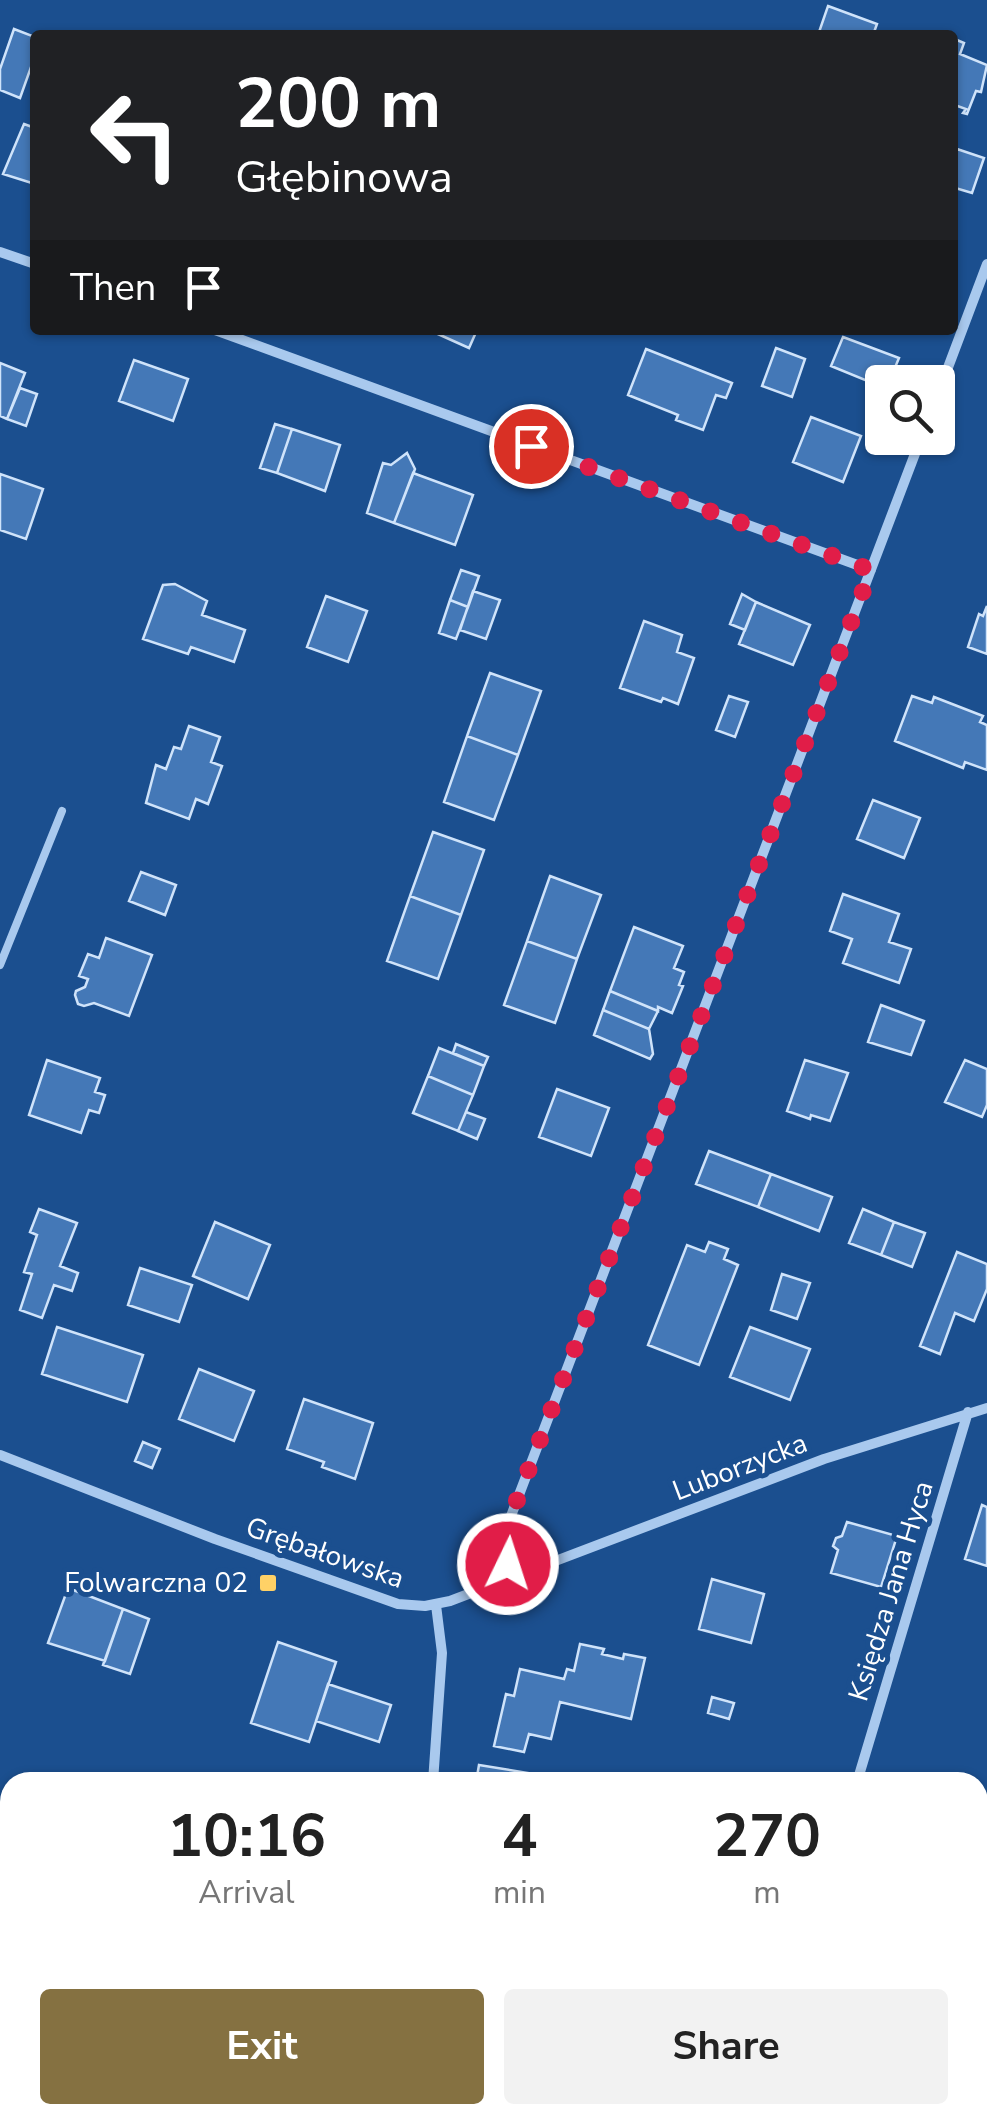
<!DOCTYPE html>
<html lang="en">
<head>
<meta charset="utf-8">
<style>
  :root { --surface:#fff; --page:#f2f2f2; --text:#222; --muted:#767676; --accent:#857141 }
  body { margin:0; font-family:"Nunito Sans",sans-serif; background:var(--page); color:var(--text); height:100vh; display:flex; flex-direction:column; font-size:38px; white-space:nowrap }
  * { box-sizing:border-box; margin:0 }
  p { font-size:32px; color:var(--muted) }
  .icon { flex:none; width:55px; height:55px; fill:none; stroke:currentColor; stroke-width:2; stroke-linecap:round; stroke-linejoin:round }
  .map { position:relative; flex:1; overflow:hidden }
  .sheet { position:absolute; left:0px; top:1772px; width:988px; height:352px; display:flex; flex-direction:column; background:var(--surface); border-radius:30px 30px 0 0; box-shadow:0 2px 8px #0004 }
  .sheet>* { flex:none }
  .banner { position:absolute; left:30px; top:30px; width:928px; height:305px; border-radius:10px; box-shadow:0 2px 8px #0004; background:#202124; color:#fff; overflow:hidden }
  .controls { position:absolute; left:865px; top:365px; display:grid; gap:20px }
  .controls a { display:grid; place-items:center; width:90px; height:90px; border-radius:10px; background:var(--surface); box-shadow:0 2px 8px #0004; font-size:50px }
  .pin { position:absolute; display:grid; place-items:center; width:85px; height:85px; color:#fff; margin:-42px; border:5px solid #fff; border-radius:50%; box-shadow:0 2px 10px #0007 }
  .me { position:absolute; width:110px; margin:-55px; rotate:4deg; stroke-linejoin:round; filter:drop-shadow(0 0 8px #0008) }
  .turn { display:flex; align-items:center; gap:35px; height:210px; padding:0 40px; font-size:45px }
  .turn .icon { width:130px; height:130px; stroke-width:2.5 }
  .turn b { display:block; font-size:70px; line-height:85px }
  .then { display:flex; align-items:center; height:95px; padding:0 40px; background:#0003; gap:20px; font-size:38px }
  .eta { display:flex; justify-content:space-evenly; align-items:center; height:170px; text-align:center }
  .eta b { font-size:60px; font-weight:700; line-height:70px }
  .primary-button { display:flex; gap:20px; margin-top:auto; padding:20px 40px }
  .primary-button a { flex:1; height:115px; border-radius:10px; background:var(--accent); color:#fff; font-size:40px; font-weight:700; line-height:115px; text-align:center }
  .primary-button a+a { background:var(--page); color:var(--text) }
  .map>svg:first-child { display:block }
  .green { fill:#2e69ad }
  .building { fill:#4478b7; stroke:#cfe3fa; stroke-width:2.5 }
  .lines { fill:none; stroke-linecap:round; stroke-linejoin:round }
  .lane { stroke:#a9c9ee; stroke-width:8 }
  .street { stroke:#a9c9ee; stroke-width:10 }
  .route { stroke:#e11d48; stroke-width:18; stroke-dasharray:0 32.4 }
  .poi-dot { fill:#ffd166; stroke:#1b4f8f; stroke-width:4 }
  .labels { text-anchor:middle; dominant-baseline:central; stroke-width:10; stroke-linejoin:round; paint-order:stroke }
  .street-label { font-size:28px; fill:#fff; stroke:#1b4f8f }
  .poi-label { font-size:28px; fill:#fff; stroke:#1b4f8f; text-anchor:end }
</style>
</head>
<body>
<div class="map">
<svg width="987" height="2124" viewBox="0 0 987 2124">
  <rect width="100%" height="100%" fill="#1b4f8f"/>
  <path class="green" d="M465,2115h171l-2,9h-169z"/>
  <path class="building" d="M828,6l49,18 -4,11h-55z
    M14,29l21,8v19l-15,42 -20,-8v-21z
    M952,38l12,5 -4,11 27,11 -6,27 -5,-1 -9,23 -4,-1 3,-4 -14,-5z
    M24,124l11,4v56l-32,-10z
    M957,149l27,9 -12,35 -20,-6v-25z
    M429,330h48l-8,18z
    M843,337l56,21 -10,24h-7v5l-51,-21z
    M776,348l29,11 -13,38 -30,-11z
    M646,349l86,34 -6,15 -10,-3 -13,35 -27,-10 2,-5 -50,-20z
    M134,360l54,19 -15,42 -54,-20z
    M0,363l25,10 -18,46 -7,-3z
    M20,388l17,6 -11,32 -19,-7z
    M811,417l50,19 -18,46 -50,-20z
    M275,424l17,5 -15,44 -17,-5z
    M292,429l48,16 -15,46 -48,-18z
    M407,453l8,16 -21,54 -27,-10 16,-50 8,2z
    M413,473l60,22 -18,50 -61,-22z
    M0,474l43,15 -17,50 -26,-9z
    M461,570l18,6 -11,31 -18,-7z
    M175,584l32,17 -5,14 43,15 -11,32 -43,-15 -3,7 -45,-15 20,-54z
    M473,591l27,9 -14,39 -26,-9z
    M742,594l14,8 -11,28 -15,-6z
    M326,596l41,15 -19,51 -41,-15z
    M450,600l18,7 -12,32 -17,-6z
    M756,602l54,23 -17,40 -54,-21z
    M987,606v48l-19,-7 11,-33 4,2z
    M644,621l38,14 -5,17 17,6 -16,46 -15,-6 -2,4 -41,-14z
    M490,673l51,18 -23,64 -51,-19z
    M729,696l19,6 -13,35 -19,-7z
    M912,696l20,7 2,-6 49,19 -3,6 7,3v45l-22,-8 -2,6 -68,-27z
    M189,726l31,11 -9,25 11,4 -14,38 -12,-5 -7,20 -43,-16 10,-38 10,4 8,-22 7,2z
    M467,736l51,19 -24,65 -50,-18z
    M873,800l47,18 -16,40 -47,-19z
    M433,832l51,18 -23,65 -51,-19z
    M141,872l35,13 -11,30 -36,-14z
    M550,876l51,19 -24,64 -50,-18z
    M843,894l56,20 -10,28 22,7 -12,34 -56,-20 9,-24 -22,-8z
    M410,896l51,19 -23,64 -51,-18z
    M634,927l49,19 -9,22 10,4 -5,13 4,1 -11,27 -14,-6v4l-48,-20z
    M106,938l46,17 -23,61 -35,-13 -10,3 -6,-2 -3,-9 1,-4 9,-4 3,-8 -9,-3 9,-22 11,4z
    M527,941l50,18 -22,64 -51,-18z
    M610,991l48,20 -9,18 -46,-19z
    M881,1005l43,16 -13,34 -43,-13z
    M603,1010l46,19 4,25 -3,5 -56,-24z
    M456,1044l32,13 -4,9 -31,-13z
    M439,1048l45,18 -11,29 -45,-19z
    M47,1060l53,18 -5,14 10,3 -6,18 -10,-3 -8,23 -52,-18z
    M805,1060l43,13 -18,48 -19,-6 -1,4 -23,-8z
    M965,1060l22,9v36l-5,12 -37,-15z
    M428,1076l45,19 -15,36 -45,-18z
    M557,1089l52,19 -18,48 -52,-19z
    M466,1112l19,7 -8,20 -19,-8z
    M709,1151l62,23 -13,33 -62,-23z
    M771,1174l61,23 -13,34 -61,-24z
    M39,1209l38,14 -17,43 18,7 -6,18 -18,-6 -12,33 -22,-8 12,-36 -8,-2 13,-37 -7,-3z
    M863,1209l31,13 -13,33 -32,-12z
    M215,1222l55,23 -22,54 -55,-23z
    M894,1222l31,11 -13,34 -31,-12z
    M709,1242l19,7 -4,10 14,6 -39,100 -51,-20 39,-100 18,7z
    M957,1252l30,12v25l-13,32 -19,-8 -15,41 -20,-8z
    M140,1268l52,17 -13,37 -51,-17z
    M782,1274l28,9 -13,36 -26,-9z
    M57,1327l86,28 -16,47 -85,-28z
    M750,1327l60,22 -20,51 -60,-23z
    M199,1369l55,22 -20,50 -55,-22z
    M304,1399l69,24 -18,56 -33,-12 2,-5 -37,-13z
    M143,1442l17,7 -8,19 -17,-7z
    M982,1505l5,2v59l-22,-7z
    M847,1522l50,14 -16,51 -50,-14 7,-23 -5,-4 3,-8 6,-2z
    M712,1579l52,15 -13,49 -52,-14z
    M68,1588l55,21 -18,52 -57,-18z
    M123,1609l26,10 -19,55 -27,-9z
    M278,1642l58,20 -27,80 -58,-19z
    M580,1644l24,5 -2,5 21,5 1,-5 21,4 -14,61 -71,-17 -9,37 -22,-5 -5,18 -30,-6 12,-52 8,2 6,-27 44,10 3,-10 7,2z
    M328,1684l63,21 -12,37 -63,-21z
    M712,1697l22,6 -5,16 -21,-6z
    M479,1765l55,9 -1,8h-57z
    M0,1953l10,3v29l-3,-1 -7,24z
    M188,2115h36l36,9h-75z
    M670,2115h43l-3,9h-48l3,-8z"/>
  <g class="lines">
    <path class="lane" d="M0,965l62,-154"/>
    <path class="street" d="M0,252l35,12
      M215,330l656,240
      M938,394l49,-130
      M0,1455l215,84 183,65 27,2 25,-5 374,-142 163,-51
      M511,1577l-5,-29 5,-32 410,-1078
      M433,1782l9,-129 -6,-48
      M857,1782l111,-370
      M446,2115v9
      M755,2124l3,-9"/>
  </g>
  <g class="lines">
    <path class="route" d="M508,1564l3,-48 360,-946 -340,-124"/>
  </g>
  <rect class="poi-dot" x="258" y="1573" width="20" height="20" rx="5"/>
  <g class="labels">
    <g class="street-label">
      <text transform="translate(740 1467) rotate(-21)">Luborzycka</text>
      <text transform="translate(325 1553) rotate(19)">Grębałowska</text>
      <text transform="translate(891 1591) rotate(-73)">Księdza Jana Hyca</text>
    </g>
    <g class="poi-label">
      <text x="248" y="1583">Folwarczna 02</text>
    </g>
  </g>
</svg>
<div class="controls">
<a><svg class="icon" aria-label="search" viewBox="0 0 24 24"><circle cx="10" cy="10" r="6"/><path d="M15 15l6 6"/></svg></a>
</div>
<div class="pin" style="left:531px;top:446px;background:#d93025"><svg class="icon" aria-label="arrive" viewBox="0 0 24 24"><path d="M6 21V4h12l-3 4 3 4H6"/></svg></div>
<svg class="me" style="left:508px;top:1564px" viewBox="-20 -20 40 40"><circle r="17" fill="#e11d48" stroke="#fff" stroke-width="3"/><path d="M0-11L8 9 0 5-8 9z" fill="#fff"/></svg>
<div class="banner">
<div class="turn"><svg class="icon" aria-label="left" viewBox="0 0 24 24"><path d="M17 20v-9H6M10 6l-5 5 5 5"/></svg><div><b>200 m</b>Głębinowa</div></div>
<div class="then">Then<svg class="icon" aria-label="arrive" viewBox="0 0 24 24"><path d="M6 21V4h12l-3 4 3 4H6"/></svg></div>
</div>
<section class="sheet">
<div class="eta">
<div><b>10:16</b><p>Arrival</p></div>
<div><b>4</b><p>min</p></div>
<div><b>270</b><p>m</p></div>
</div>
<div class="primary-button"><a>Exit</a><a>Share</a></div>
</section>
</div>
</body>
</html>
